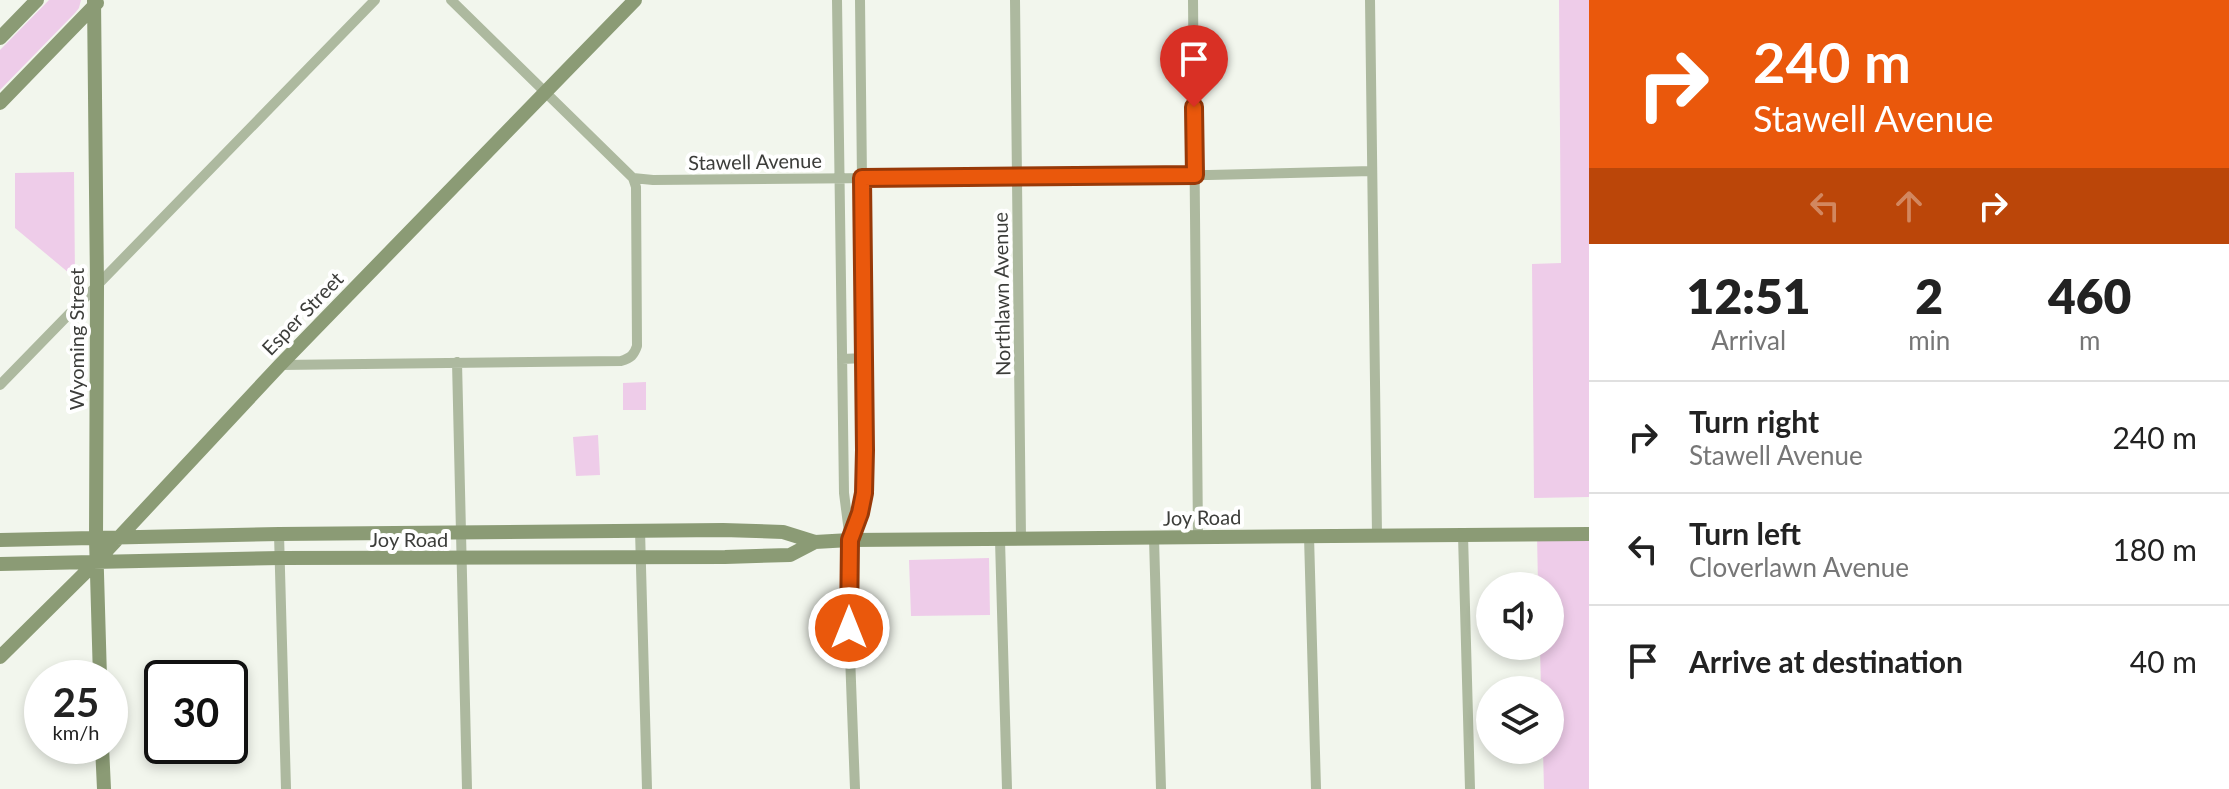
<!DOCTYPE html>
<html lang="en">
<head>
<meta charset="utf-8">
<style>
  :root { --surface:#fff; --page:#f6f6f6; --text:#222; --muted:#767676; --line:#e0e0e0 }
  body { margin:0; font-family:Lato,sans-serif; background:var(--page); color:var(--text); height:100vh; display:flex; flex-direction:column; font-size:30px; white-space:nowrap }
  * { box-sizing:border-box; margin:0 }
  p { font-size:26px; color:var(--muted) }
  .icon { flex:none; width:44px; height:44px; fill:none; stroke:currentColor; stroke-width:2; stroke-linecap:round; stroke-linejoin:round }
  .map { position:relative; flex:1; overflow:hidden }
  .drawer { display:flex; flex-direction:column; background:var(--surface); width:640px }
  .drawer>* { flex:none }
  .guide { background:#ea580c; color:#fff; overflow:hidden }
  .controls { position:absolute; left:1476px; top:572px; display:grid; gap:16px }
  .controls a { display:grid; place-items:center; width:88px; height:88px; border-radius:50%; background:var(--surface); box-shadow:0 4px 12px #0003; font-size:40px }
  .speed { position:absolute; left:24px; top:660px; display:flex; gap:16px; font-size:40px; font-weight:700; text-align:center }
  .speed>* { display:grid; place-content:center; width:104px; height:104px; border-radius:50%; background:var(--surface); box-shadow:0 4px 12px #0003; line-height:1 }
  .speed small { font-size:20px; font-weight:400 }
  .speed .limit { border:4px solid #111; border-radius:12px; background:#fff; color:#111 }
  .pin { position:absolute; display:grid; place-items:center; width:68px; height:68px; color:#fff; margin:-82px -34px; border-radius:50% 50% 50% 0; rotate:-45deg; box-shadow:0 0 8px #0007 }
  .pin .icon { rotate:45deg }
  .me { position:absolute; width:88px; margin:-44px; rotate:0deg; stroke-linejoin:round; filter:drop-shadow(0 0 6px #0008) }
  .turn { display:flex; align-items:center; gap:28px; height:168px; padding:0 32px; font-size:36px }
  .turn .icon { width:104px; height:104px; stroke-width:2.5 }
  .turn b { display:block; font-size:56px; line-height:68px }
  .lanes { display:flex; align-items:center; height:76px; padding:0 32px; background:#0003; justify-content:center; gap:40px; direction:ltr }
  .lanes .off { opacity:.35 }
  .eta { display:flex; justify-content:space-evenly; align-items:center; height:136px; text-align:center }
  .eta b { font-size:48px; font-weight:800; line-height:56px }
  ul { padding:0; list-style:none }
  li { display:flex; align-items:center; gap:24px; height:112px; padding:0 32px; border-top:2px solid var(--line) }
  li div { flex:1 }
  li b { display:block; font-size:30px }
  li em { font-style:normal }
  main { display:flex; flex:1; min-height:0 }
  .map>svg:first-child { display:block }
  .green { fill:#eecce9 }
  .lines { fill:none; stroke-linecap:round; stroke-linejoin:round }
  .street { stroke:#adb99f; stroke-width:10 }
  .secondary { stroke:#8b9b75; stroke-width:14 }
  .route-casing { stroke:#983908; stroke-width:20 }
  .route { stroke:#ea580c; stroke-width:14 }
  .labels { text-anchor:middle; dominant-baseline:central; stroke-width:8; stroke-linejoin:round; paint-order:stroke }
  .street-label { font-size:20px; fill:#3c3d3a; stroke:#fff }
</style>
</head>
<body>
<main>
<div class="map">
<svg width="1589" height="789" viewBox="0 0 1589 789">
  <rect width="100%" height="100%" fill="#f2f6ed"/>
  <path class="green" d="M49,0h32l-2,8 -4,5 -75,77v-40z
    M1559,0h30v497l-55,1 -2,-234 29,-1z
    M74,172l1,106 -60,-50v-55z
    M646,382v28h-23v-27z
    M598,435l2,40 -24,1 -3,-39z
    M1537,534h52v255h-45l-1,-39h7v-60h-9l-1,-44h10v-60h-12z
    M989,558l1,57 -79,1 -2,-56z"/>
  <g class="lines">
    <path class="street" d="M451,0l182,178 20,2 556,-5 163,-4
      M837,0l7,493 6,47 -1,88 6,161
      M1015,0l6,539
      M1193,0l5,537
      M1370,0l7,535
      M842,359l23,-1
      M457,362l10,427
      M280,365l341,-4c10,-3 13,-6 16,-15l-1,-159 -3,-9
      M0,385l375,-385
      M640,530l7,259
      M279,534l7,255
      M1463,535l7,254
      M1309,536l7,253
      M850,538l10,-25 5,-63 -5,-450
      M1154,538l7,251
      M1000,540l7,249"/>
    <path class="secondary" d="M94,0l3,286 -1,253 4,139
      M0,38l37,-38
      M0,103l97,-100
      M0,540l279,-6 444,-4 60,2 32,10
      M0,564l280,-6 445,-1 65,-2 25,-13 35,-2 739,-6
      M0,657l96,-95 184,-197 355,-365
      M102,746l2,43"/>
  </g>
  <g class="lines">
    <defs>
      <path id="route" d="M849,628l1,-88 10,-27 4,-20 1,-43 -3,-272 333,-3 -1,-68"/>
    </defs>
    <use href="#route" class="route-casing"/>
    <use href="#route" class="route"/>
  </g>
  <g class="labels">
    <g class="street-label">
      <text transform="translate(755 161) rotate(-1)">Stawell Avenue</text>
      <text transform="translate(1001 294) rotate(-91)">Northlawn Avenue</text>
      <text transform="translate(302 313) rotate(-46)">Esper Street</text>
      <text transform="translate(76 339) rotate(-90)">Wyoming Street</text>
      <text transform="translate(1202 517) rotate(-1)">Joy Road</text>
      <text x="409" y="539">Joy Road</text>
    </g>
  </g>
</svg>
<div class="controls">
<a><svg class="icon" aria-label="sound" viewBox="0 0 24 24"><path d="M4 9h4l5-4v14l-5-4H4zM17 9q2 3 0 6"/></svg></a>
<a><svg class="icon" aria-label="layers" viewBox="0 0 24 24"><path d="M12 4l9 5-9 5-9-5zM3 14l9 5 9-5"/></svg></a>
</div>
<div class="speed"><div>25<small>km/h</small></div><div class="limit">30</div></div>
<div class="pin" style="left:1194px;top:107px;background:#d93025"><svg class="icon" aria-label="arrive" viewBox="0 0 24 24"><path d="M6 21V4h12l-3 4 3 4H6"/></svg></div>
<svg class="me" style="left:849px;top:628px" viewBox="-20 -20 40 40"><circle r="17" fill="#ea580c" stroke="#fff" stroke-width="3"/><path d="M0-11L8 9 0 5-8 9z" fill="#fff"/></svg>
</div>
<section class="drawer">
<div class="guide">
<div class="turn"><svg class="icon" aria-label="right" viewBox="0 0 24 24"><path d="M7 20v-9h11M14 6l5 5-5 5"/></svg><div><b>240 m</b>Stawell Avenue</div></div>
<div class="lanes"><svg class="icon off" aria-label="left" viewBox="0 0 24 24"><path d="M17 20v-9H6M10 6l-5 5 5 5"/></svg><svg class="icon off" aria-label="ahead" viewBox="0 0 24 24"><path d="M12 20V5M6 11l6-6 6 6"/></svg><svg class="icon" aria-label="right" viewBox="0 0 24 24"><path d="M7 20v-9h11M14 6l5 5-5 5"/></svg></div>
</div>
<div class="eta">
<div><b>12:51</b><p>Arrival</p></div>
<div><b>2</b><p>min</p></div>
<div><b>460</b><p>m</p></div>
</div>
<ul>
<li><svg class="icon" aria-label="right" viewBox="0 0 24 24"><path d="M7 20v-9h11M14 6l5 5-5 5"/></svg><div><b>Turn right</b><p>Stawell Avenue</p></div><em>240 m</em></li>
<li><svg class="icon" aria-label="left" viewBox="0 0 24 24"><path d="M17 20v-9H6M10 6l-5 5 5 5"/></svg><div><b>Turn left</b><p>Cloverlawn Avenue</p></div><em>180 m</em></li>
<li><svg class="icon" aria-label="arrive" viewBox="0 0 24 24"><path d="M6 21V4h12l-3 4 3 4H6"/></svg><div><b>Arrive at destination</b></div><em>40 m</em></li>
</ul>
</section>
</main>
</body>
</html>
